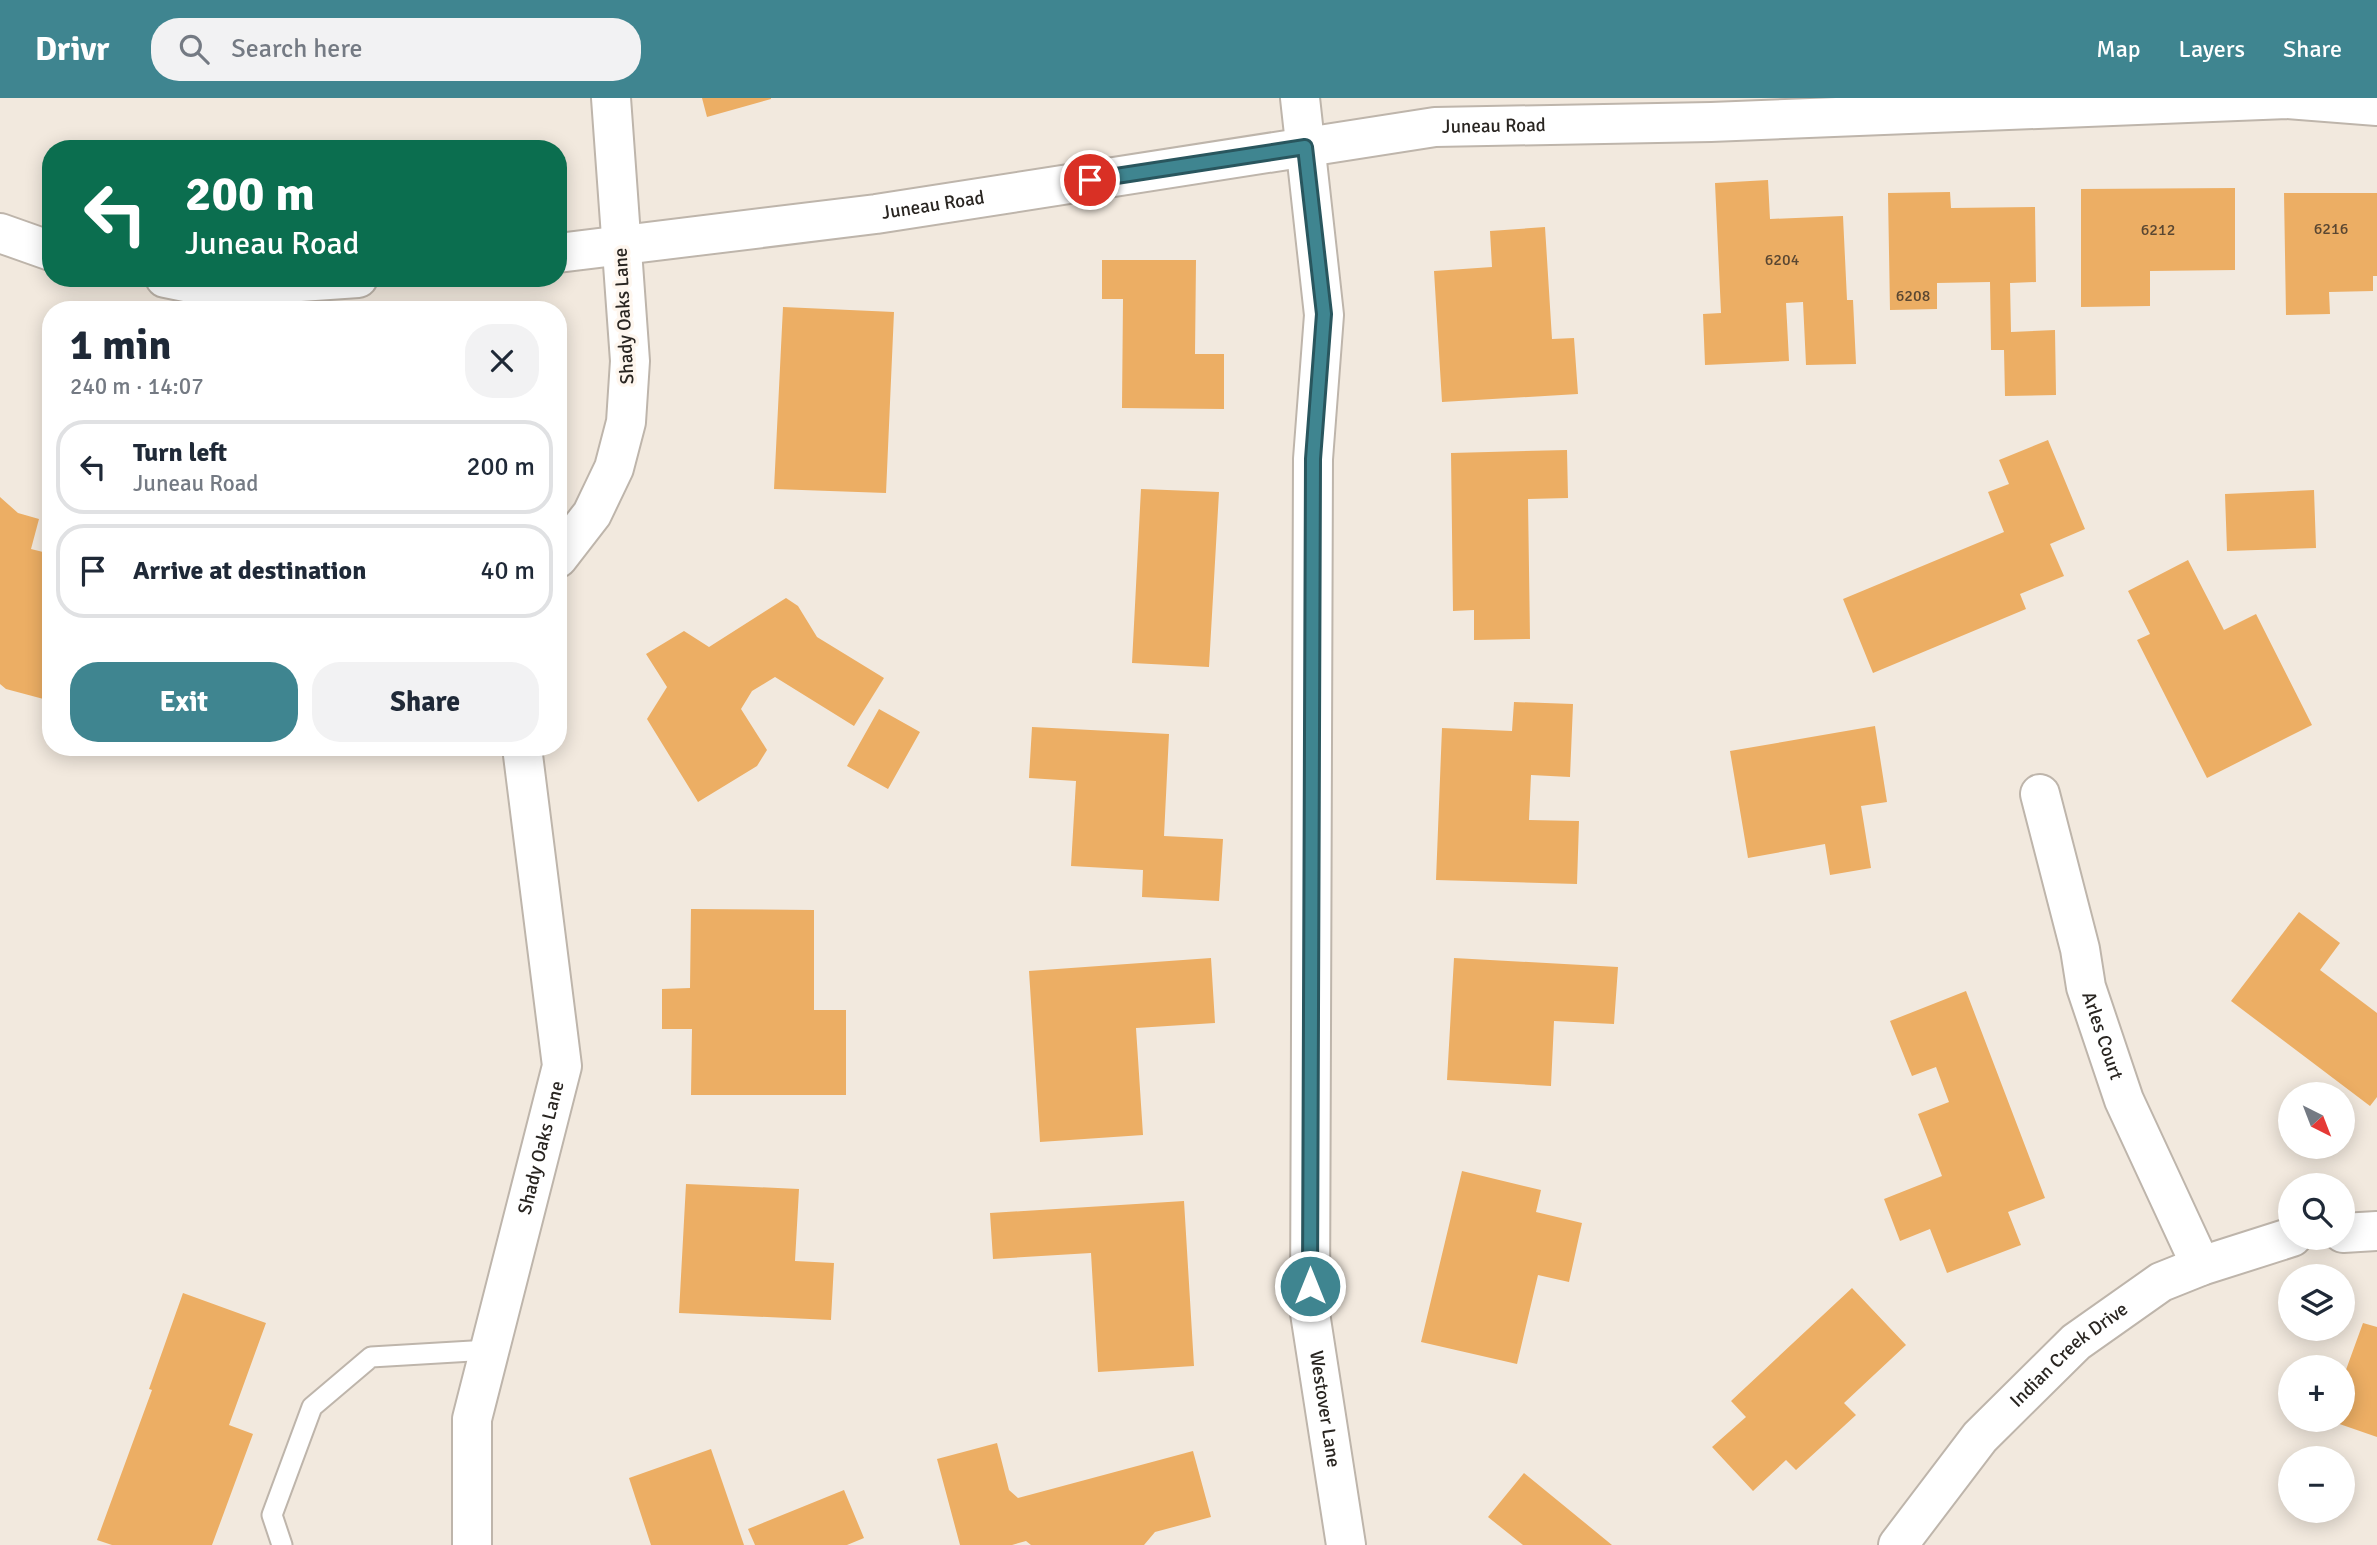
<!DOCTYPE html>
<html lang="en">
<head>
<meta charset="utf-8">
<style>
  :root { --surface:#fff; --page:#f2f2f3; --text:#1f2937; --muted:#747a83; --line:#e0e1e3; --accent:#3f8590 }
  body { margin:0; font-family:Signika,sans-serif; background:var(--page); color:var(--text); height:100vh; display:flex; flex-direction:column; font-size:26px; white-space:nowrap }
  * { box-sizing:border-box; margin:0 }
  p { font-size:23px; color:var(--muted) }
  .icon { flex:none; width:38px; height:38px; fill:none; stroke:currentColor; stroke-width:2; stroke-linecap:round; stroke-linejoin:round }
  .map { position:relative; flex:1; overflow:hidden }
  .side { position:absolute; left:42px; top:203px; width:525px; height:455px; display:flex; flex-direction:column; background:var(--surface); border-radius:28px; box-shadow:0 4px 18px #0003 }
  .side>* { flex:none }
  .top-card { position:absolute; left:42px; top:42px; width:525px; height:147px; border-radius:28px; box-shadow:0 4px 18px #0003; background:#0b6e4f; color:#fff; overflow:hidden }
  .needle { width:46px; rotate:138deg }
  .tools { position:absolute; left:2278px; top:984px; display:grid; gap:14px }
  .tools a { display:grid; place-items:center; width:77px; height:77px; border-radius:50%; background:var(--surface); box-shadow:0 4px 18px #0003; font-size:35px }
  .pin { position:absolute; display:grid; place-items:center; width:60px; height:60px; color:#fff; margin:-30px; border:4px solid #fff; border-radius:50%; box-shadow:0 2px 7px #0007 }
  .me { position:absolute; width:77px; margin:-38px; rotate:0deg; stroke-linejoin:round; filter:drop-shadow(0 0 5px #0008) }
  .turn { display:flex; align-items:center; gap:24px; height:147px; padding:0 28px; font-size:32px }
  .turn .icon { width:91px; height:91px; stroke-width:2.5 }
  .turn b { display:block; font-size:49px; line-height:60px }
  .round { display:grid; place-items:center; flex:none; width:74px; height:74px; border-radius:28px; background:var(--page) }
  .summary { display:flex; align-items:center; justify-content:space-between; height:119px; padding:0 28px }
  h1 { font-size:42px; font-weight:700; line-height:52px }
  .action { display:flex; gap:14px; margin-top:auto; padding:14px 28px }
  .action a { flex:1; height:80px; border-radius:28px; background:var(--accent); color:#fff; font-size:28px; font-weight:700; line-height:80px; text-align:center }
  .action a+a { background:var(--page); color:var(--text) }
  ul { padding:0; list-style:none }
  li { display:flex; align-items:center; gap:21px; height:94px; margin:0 14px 10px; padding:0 14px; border:4px solid var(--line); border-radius:28px }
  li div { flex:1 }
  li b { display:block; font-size:26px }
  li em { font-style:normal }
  header { display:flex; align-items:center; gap:42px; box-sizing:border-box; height:98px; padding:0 35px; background:var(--accent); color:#fff }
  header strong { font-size:33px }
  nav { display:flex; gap:38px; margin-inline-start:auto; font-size:24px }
  .search { width:490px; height:63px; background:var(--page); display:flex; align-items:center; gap:18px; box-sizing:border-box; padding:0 24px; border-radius:28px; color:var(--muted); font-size:26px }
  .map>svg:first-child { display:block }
  .building { fill:#ecae64 }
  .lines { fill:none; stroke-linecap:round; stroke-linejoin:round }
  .service-casing { stroke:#beb5ab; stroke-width:23 }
  .minor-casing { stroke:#beb5ab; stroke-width:42 }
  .service { stroke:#fff; stroke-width:19 }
  .minor { stroke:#fff; stroke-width:38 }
  .route-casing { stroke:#29565e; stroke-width:18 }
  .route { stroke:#3f8590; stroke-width:12 }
  .labels { text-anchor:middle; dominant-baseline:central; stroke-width:7; stroke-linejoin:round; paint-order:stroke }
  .number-label { font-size:16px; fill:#5a4732 }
  .street-label { font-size:19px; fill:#292521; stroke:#fef6ee }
</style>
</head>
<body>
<header>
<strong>Drivr</strong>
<div class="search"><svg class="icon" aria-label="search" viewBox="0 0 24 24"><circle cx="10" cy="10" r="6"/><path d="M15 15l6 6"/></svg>Search here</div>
<nav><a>Map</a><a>Layers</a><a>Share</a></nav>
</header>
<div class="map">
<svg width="2377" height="1447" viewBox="0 0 2377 1447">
  <rect width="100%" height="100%" fill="#f2e9de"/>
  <path class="building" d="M702,0h69v1l-64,18z
    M1768,82l2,39 73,-3 4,84h6l3,64 -50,1 -3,-63 -17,1 3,58 -84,4 -2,-51 18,-1 -6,-130z
    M2235,90v82l-85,1v35l-69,1v-118z
    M1950,94l1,16 84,-1 1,75 -26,1 1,49 44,-2 1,65 -51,1 -1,-46h-13l-1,-68 -53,1v26l-47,1 -2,-117z
    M2284,95h93v83h-4v15l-44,1 1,22 -44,1z
    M1545,129l7,112 22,-1 4,56 -136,8 -8,-131 58,-4 -2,-36z
    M1102,162h94l-1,94h29v55l-102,-1 1,-109h-21z
    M783,209l111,5 -8,181 -112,-4z
    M2048,342l37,89 -35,15 14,32 -44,18 6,15 -153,64 -30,-74 161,-67 -16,-40 21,-8 -10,-24z
    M1567,352l1,48 -40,1 2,140 -56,1v-30l-21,1 -2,-158z
    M1141,391l78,3 -10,175 -77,-4z
    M2314,392l2,58 -89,3 -2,-57z
    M0,399l18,16 21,6 -8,30 20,5v147l-45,-12 -6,-5z
    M2188,462l36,70 32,-16 56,111 -105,53 -70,-138 13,-6 -22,-43z
    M786,500l12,8 19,31 67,41 -30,48 -79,-49 -23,14 -11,18 26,41 -10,16 -59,36 -51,-83 20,-32 -21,-33 38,-23 25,16z
    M1514,604l59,2 -3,73 -39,-2 -2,45 50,1 -2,63 -141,-4 6,-152 70,3z
    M879,611l41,23 -32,57 -41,-23z
    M1875,628l12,76 -26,4 10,62 -41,7 -5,-31 -77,14 -18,-107z
    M1032,629l137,7 -5,102 59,3 -4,62 -77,-4 1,-27 -72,-4 5,-85 -47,-3z
    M691,811l123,1v100h32v85h-155l1,-66h-30v-40l28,-1z
    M2299,814l41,31 -20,27 57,43v84l-7,9 -139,-105z
    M1211,860l4,65 -79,5 7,107 -103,7 -11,-171z
    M1454,860l164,9 -4,57 -60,-3 -3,65 -104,-6z
    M1966,893l79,207 -37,14 13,33 -74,28 -17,-44 -30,12 -16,-42 58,-23 -24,-62 31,-12 -13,-35 -24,9 -22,-55z
    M1462,1073l79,19 -5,22 46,11 -13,59 -31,-7 -21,89 -96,-22z
    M686,1086l113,5 -4,72 39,2 -3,57 -152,-7z
    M1184,1103l10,165 -96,6 -7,-119 -98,6 -3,-46z
    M1852,1190l54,57 -62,58 12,12 -60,55 -10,-10 -33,31 -41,-44 34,-30 -15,-16z
    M183,1195l83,30 -37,102 24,9 -41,111h-100l-15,-5 55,-150 -3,-1z
    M2363,1225l14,4v110l-49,-17 15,-1v-41z
    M997,1345l12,47 9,8 175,-47 18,66 -56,15 -11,13h-113l-5,-4 -14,4h-52l-23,-86z
    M711,1351l33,96h-93l-22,-67z
    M1524,1375l88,72h-89l-35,-28z
    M844,1392l20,48 -17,7h-92l-7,-16z"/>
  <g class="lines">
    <defs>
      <path id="service" d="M282,1447l-10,-30 40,-108 59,-50 118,-7"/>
      <g id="minor">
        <path id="s1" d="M1300,0l24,217 -11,144 -3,854 36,232"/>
        <path d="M0,135l51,18"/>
        <path id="s2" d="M558,155l318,-39 559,-87 276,-5 576,-23 90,7"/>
        <path d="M165,180l49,10 144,-10"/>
        <path d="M558,460l34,-44 22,-46 12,-46 4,-61 -19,-263"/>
        <path id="s3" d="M2040,696l40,155 6,38 38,113 77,166"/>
        <path d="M2343,1135l34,-2"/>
        <path id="s4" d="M472,1447v-126l90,-353 -40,-319"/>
        <path id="s5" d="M1898,1447l82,-108 96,-95 85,-60 40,-16 91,-29"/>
      </g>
    </defs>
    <use href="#service" class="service-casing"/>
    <use href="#minor" class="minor-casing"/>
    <use href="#service" class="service"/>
    <use href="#minor" class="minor"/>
  </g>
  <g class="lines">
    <defs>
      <path id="route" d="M1090,82l215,-33 19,167 -11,145 -3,827"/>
    </defs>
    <use href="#route" class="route-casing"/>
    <use href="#route" class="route"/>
  </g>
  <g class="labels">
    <g class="number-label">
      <text x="2331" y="131">6216</text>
      <text x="2158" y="132">6212</text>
      <text x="1782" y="162">6204</text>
      <text x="1913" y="198">6208</text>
    </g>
    <g class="street-label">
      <text stroke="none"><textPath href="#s2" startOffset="945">Juneau Road</textPath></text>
      <text stroke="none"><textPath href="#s2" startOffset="378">Juneau Road</textPath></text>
      <text transform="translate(624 218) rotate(-93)">Shady Oaks Lane</text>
      <text stroke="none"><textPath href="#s3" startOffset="250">Arles Court</textPath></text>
      <text stroke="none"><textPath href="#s4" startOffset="406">Shady Oaks Lane</textPath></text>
      <text stroke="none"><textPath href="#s5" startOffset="257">Indian Creek Drive</textPath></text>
      <text stroke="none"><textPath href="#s1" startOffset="1314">Westover Lane</textPath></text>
    </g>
  </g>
</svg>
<div class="tools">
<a><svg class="needle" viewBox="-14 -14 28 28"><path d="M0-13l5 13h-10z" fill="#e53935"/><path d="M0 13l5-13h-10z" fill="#747a83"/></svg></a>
<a><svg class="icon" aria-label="search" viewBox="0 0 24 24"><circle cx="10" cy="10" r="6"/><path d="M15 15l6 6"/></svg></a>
<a><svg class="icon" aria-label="layers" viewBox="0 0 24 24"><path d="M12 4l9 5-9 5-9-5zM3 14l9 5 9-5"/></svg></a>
<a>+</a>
<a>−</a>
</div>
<div class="pin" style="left:1090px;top:82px;background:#d93025"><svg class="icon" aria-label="arrive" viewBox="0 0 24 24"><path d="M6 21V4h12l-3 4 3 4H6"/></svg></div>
<svg class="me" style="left:1310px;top:1188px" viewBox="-20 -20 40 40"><circle r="17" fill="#3f8590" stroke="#fff" stroke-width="3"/><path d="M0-11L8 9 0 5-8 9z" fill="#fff"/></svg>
<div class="top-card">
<div class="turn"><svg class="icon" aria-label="left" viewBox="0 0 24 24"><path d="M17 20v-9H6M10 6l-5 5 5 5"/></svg><div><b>200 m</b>Juneau Road</div></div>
</div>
<section class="side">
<div class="summary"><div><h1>1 min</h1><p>240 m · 14:07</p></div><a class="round"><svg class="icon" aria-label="close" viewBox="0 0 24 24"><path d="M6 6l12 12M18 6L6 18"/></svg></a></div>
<ul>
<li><svg class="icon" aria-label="left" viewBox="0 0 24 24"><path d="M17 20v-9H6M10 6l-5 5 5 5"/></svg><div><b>Turn left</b><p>Juneau Road</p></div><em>200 m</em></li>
<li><svg class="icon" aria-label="arrive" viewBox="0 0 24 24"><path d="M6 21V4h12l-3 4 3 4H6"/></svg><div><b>Arrive at destination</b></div><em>40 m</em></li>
</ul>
<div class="action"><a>Exit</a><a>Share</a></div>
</section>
</div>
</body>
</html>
